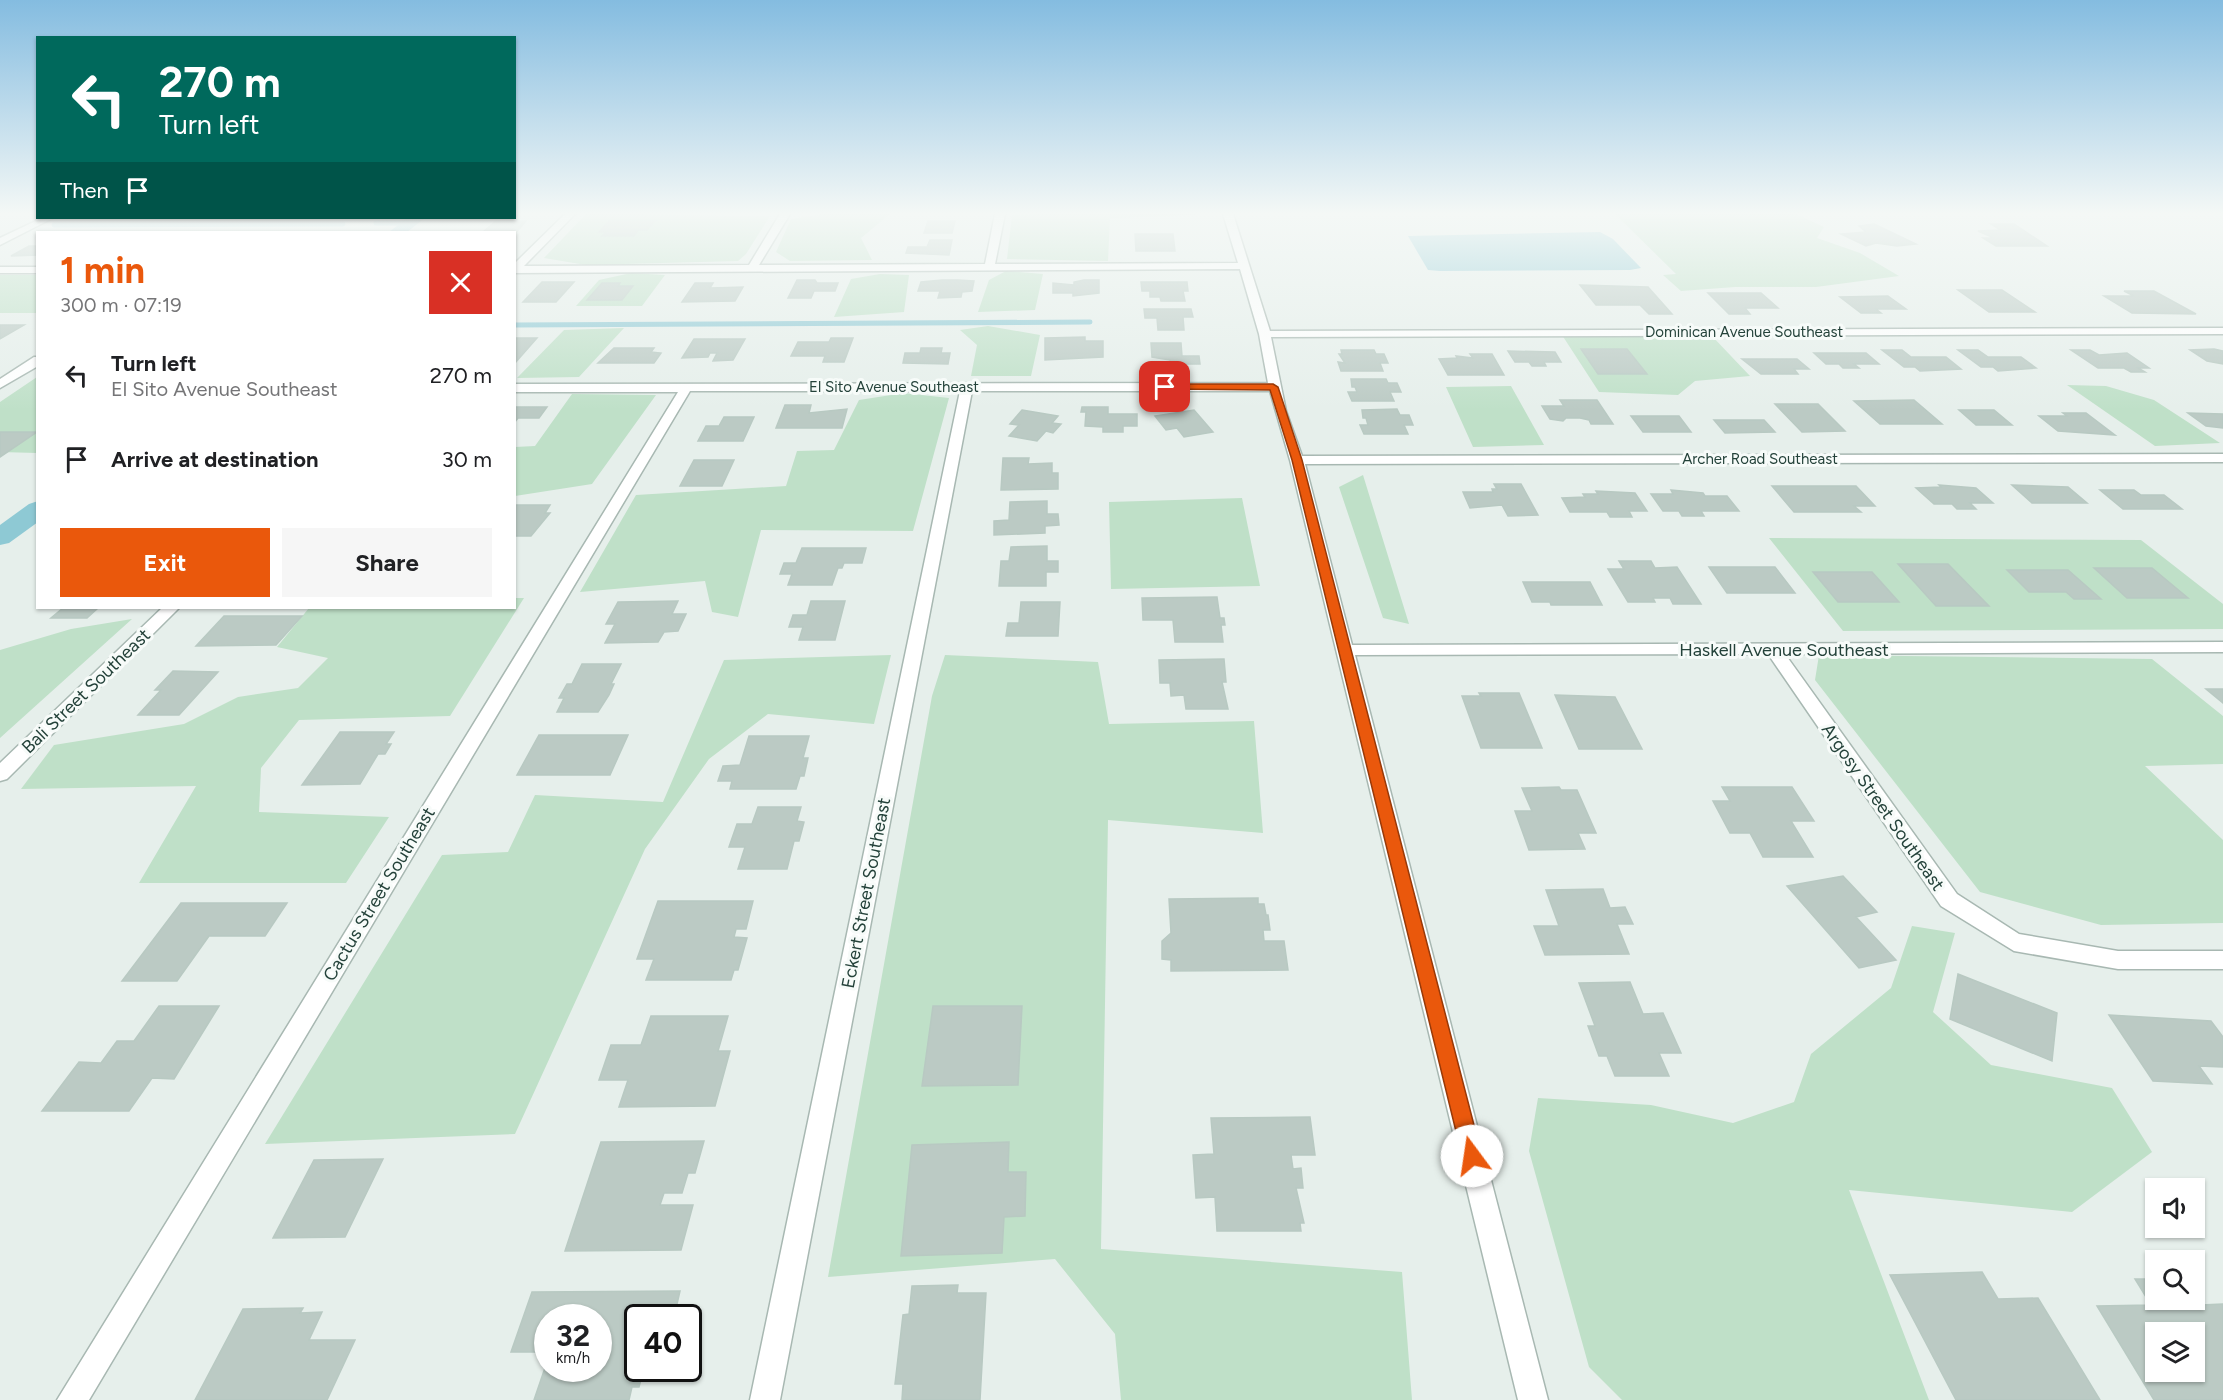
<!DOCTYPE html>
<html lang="en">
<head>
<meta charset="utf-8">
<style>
  :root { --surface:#fff; --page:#f6f6f6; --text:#202124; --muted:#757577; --accent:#ea580c }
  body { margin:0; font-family:Figtree,sans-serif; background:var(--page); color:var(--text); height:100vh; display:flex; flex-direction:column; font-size:22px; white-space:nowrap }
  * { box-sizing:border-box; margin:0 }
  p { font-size:20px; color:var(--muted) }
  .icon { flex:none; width:33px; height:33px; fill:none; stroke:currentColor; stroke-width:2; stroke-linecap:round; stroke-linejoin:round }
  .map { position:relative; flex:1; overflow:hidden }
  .details { position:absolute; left:36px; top:231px; width:480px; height:378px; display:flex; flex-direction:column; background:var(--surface); border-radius:0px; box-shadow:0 2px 4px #0004 }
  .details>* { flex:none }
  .hud { position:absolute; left:36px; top:36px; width:480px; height:183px; border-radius:0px; box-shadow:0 2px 4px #0004; background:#00695c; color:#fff; overflow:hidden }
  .controls { position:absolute; left:2145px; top:1178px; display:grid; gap:12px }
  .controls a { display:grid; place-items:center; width:60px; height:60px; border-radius:0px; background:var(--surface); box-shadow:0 2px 4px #0004; font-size:30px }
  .speed { position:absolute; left:534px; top:1304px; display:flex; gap:12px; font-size:30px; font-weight:700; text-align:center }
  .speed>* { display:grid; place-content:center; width:78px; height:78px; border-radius:50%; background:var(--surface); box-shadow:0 2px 4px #0004; line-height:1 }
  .speed small { font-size:15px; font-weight:400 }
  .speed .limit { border:3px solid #111; border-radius:9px; background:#fff; color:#111 }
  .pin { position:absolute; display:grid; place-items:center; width:51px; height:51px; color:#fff; margin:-26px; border-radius:12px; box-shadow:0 3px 9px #0006 }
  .me { position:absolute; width:66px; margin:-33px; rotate:346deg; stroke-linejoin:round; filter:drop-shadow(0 0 4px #0008) }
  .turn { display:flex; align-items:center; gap:21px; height:126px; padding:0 24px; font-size:27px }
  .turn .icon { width:78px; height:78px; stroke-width:2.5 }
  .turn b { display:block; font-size:42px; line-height:51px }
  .then { display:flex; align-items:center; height:57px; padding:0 24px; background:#0003; gap:12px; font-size:22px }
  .round { display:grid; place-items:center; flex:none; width:63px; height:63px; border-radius:0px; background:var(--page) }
  .overview { display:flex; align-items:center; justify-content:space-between; height:102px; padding:0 24px }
  h1 { font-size:36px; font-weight:700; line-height:45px; color:var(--accent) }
  .primary-button { display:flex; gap:12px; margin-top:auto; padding:12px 24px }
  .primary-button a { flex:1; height:69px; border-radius:0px; background:var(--accent); color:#fff; font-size:24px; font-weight:700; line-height:69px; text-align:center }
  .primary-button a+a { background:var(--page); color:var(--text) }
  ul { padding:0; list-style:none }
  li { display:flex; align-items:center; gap:18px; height:84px; padding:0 24px }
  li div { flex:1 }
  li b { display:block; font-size:22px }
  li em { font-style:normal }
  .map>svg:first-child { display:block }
  .green { fill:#bfe0c8 }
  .water { fill:#8ec9d4 }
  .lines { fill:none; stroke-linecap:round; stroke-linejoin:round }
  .stream { stroke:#8ec9d4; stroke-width:5 }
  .canal { fill:#8ec9d4; fill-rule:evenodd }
  .building { fill:#bbcac4; stroke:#b8c9c2; stroke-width:1.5; fill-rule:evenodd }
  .minor-casing { stroke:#a8b8b2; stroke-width:3 }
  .minor { fill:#fff; fill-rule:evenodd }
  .route { fill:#ea580c; stroke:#983908; stroke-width:1.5 }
  .labels { text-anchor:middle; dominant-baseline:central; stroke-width:6; stroke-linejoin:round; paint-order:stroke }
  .far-street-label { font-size:15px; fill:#24423a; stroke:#f7fbf9 }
  .street-label { font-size:18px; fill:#24423a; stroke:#f7fbf9 }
</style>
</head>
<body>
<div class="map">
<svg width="2223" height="1400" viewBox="0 0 2223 1400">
  <rect width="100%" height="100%" fill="#e6efeb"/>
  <path class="green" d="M586,214l184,2 -24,38 -8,7 -152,4 -42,-7z
    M824,214h66l-29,24 11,22 -82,1 -14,-9 15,-33z
    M1076,214h118l1,1 -85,3 -2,43 -101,-2 5,-44z
    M1615,214h181l28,13 -7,11 43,15 39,23 -83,11h-81l-54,4 -18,-16 13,-1z
    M1006,271l37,3 -8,36 -57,2 11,-32z
    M631,273l34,2 -23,31h-66l23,-26z
    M880,274l29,1 -5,37 -70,5 17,-38z
    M0,275h37v38h-37z
    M988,326l52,9 -9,41h-60l6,-31 -17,-15z
    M624,328l-45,49 -62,1 47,-48z
    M1562,335l150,1 38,40 -55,5 -17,14 -79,-3z
    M37,377v76l-37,-1v-50z
    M2067,385l39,1 48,14 66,43 -65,3z
    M1511,386l33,59 -71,2 -27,-60z
    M904,393l45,5 -36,133 -152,-1 -23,87 -26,-5 -7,-31 -125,11 56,-97 150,-9 11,-35 37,-1 25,-50z
    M572,394l84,1 -64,89 -77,12v-49l20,-1z
    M1363,475l46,149 -26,-6 -44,-131z
    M1242,498l18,88 -149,3 -2,-87z
    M1769,538l372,2 82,64v25l-380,2z
    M515,598h9l-74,118 -151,4 -38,48 -2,44 130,5 -43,66h-207l57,-97 -175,3 33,-44 130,-21 54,-27 60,-9 30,-30 -51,-11 32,-39h205z
    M132,619l-132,119v-88l71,-21z
    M891,655l-17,69 -106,-10 -59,45 -64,90 -130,285 -250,10 177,-289 66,-3 27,-57 128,7 61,-142z
    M945,655l153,7 11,62 145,-3 9,112 -155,-13 -7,429 301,23 10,128h-291l-6,-66 -60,-75 -227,18 104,-581z
    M1819,655l333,4 71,57v48l-78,2 78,74v83l-122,2 -121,-33 -165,-212z
    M1912,926l43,7 -22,79 58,53 121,23 40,64 -80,60 -223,-22 80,210h-307l-33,-33 -60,-216 9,-53 113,7 82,18 61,-21 17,-48 80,-66z"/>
  <path class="water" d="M1600,232l13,7 28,29 -11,2 -190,1 -12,-1 -20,-34z"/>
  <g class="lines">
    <path class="stream" d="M376,223h33
      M54,225l289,-1
      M514,325l576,-3"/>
    <path class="canal" d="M407,218h18l-18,14h-18z
      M38,501v21l-29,21 -9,2v-20l29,-21z"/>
  </g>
  <path class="building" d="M610,220h46l-9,10h-9l-4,6h-32l4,-4h-7z
    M496,221h30l-12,14 -31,-3z
    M928,221h27l-3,12h-28z
    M1874,224l42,20 -19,2 -21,-3 -10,3 -25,-12 25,-2 -7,-6z
    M1991,224h23l33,22h-51l-13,-8h11l-16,-7 22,-1z
    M1135,234h38l2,17h-39z
    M930,240h22l-3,15 -43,-2 2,-6h19z
    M29,246h9v9l-27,1z
    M797,280h18l2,3h21l-3,8h-21l-3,7h-23z
    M942,280h16l16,1 -2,10 -10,1 -1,5 -23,1 2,-7h-22l3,-9z
    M1084,280h15v13l-26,3v-3h-20v-10l21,2v-3z
    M542,282h32l-18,20h-33z
    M1141,282h46l1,9h-5l2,10h-24l-1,-4h-10v-6h-8z
    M602,283h18l-2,3h15l-11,14h-35z
    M695,283h18l-3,5 33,-1 -8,14 -53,1z
    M1580,285l68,2 24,27h-23l-9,-9h-44z
    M1958,290h44l33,22h-46z
    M2124,291h30l42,23 -64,-1 -28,-17h30z
    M1708,293h53l17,15h-33l5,6h-21z
    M1888,296l18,13h-30l5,4h-20l-21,-16z
    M1144,309h47l2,8h-10l1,13h-26l-1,-12h-12z
    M0,325h24l-24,14z
    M1085,337v4h18v16l-58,3v-22z
    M514,338h23l-22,25h-1z
    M831,338h22l-9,24h-21l2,-6h-34l7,-14h31z
    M694,339h51l-12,21 -20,1 4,-8h-7l-2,4 -26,1z
    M1151,343h30l1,13h17l1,8h-30v-4l-18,-3z
    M614,348h40l-3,4 10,1 -7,10h-56z
    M921,348h21l-1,5h9l-2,11 -45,-1 2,-10h15z
    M1581,349h46l20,25h-49z
    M2214,349l9,2v13l-16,-3 -17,-11z
    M1341,350h33l2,4h8l4,9h-8l3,8h-42l-3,-9 7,1 -6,-9h3z
    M1882,350h20l9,7h35l15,12 -41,2 -5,-4h-11z
    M1958,350h20l10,7h33l15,11 -38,3 -5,-4h-12z
    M2071,350h19l9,5 28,-2 22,15h-11l7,4h-14l-7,-4h-26z
    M1508,351l47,1 6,10h-17l2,4h-14l-3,-4h-14z
    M1814,353h52l13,11h-25l5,4h-16l-4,-4h-13z
    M1470,354h22l12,21h-56l-9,-16 18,-1 -1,-2 17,2z
    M1742,359h55l12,10h-15l4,5h-37z
    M1351,379h35l2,4h9l4,9h-11l4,9h-42l-4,-9h9l-2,-5h-3z
    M1560,400h37l16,24h-22l-2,-4 -9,-2h-14l-3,3 -13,-2 -8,-13h22z
    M1914,400l28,24h-62l-26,-23z
    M1775,404h43l27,27 -43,1z
    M785,405h26l-2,8 38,-4 -5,19h-66z
    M514,407h33l-8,11h-21l-4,5z
    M1082,407h26v7h29v12h-14v6h-20v-5l-18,-1 1,-14h-5z
    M1397,409l3,6h9l4,10h-9l4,9h-44l-4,-9h8l-2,-7h-3l-1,-8z
    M1022,410l36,6 -6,7 9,1 -8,9 -7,-2 -9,10 -28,-5 10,-11 -9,-1z
    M1194,410l19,22 -29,5 -7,-9 -11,2 -11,-14z
    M1959,410h35l18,15h-36z
    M2063,413h23l29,22 -57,-4 -19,-15h28z
    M2188,413l35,1v14l-17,-2z
    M1631,416h48l12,16h-48z
    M724,417h30l-11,24h-45l8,-15h13z
    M1714,420h50l11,12 -50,1z
    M0,432h37l-37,25z
    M1003,458h26l-1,6 24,-1v10h6v16l-57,1z
    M694,460h40l-12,26h-42z
    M1494,484h27l17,31 -30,1 -6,-11 -32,3 -7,-16h30l-1,-3h5z
    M1939,485l37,3 17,15h-23l6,6h-19l-5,-5h-18l-18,-16 25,-1z
    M2012,485l56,2 19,16h-55z
    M1772,486h84l19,20h-21l7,6h-67z
    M1671,490l32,3 2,3h22l12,15h-38l3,5h-22l-3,-5h-16l-12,-17h22z
    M2100,490h34l7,5h23l18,14h-59z
    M1596,491l39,2 12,18h-18l3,6h-22l-3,-5h-37l-8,-14 23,-1 -2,-3h15z
    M1047,501v13h11l1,11 -14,1v7l-51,2v-14l15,-1 1,-18z
    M514,505h36l-5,8h5l-19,23h-17z
    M1047,546v15h11v11h-12v14h-47l2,-25h8l2,-14z
    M802,548h64l-4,15h-18l-2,5h-4l-6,17h-44l4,-11h-12l4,-11h12z
    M1619,561h32l4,7 22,-1 24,37h-28l-3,-6h-17l2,4h-27l-20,-33h16z
    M1898,564h50l41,42h-53z
    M1709,567h66l20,26h-68z
    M2094,568h58l36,30h-61z
    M2007,570h61l33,29h-27l-8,-7h-37z
    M1813,572h59l27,30h-61z
    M1523,582h67l12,23h-51l-1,-3h-18z
    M1217,597l3,21h4l1,7h-4l2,17h-48l-2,-22h-30l-1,-22z
    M678,601l-6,13h14l-8,17 -14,1 -6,10 -53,1 10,-19h-9l12,-22z
    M811,601h34l-10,39h-36l4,-13h-14l4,-12h14z
    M1021,602h39l-2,34h-52l2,-13h11z
    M63,608h35l-11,10h-36z
    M224,616h78l-26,29 -80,1z
    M1224,659l2,23h-4l6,27h-42l-2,-14 -13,1 -1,-13h-10l-1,-23z
    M582,664h39l-10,20h3l-5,11 -11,17h-41l7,-14h-5l8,-14h5z
    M173,671l45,1 -39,43h-41l23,-25h-6z
    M2206,689h17v14z
    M1479,693h40l23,55h-61l-19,-52h19z
    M1555,695l60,2 27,52h-63z
    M340,732h54l-8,12h5l-6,10h-7l-18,30 -58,1z
    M539,735h89l-18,40h-93z
    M749,736h60l-6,22h5l-4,18h-4l-4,13h-66l2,-8h-14l5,-15 17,-1z
    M1559,787l2,3h16l19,43h-18l7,16 -56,1 -14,-39h17l-10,-23z
    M1722,787h70l22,34h-23l22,36h-50l-13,-24h-20l-17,-32h17z
    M758,807h43l-4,14 7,1 -5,19h-5l-7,28h-49l7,-22h-16l8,-23h15z
    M1843,876l34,36 -21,5 40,43 -37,8 -72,-82z
    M1603,889l7,19 15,-1 8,17h-16l12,30 -84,1 -11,-29h25l-13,-36z
    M1258,898v6h6l2,11h2l2,15h-7l1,11h20l4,29 -117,1v-11l-9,-1v-18l9,-8 -2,-34z
    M658,901h95l-7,28h-10l-2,8 13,1 -9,32h-4l-3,10h-85l8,-21h-17z
    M181,903h106l-22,33h-56l-32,45h-55z
    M1958,974l99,39 -5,48 -102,-42z
    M1630,982l13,32 20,-1 18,40h-22l10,23h-54l-8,-20h-8l-11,-30h7l-16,-43z
    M159,1006h60l-45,73 -22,-1 -23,33h-87l37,-49 22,1 16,-22h17z
    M933,1006h89l-4,79 -96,1z
    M2109,1015l102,6 12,16v30l-24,-1 13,18 -59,-3z
    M651,1016h77l-10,35h12l-15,55 -96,1 9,-27h-29l12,-35h30z
    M1310,1117l5,38h-24l2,14 8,-1 2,20h-7l8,35h-4l1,8h-84l-2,-34 -19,1 -3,-43 21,-1 -3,-36z
    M704,1141l-9,32h-7l-6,20h-18l-4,12h33l-12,45 -116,1 36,-109z
    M1009,1142l-1,30h18l-1,44 -21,1 -2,36 -101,3 11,-111z
    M383,1159l-38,78 -72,1 41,-78z
    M1982,1272l16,27 40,-1 62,102h-144l-66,-125z
    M2135,1279h21v20h38v-4l7,10 22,-1v96h-69l-57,-94 54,-1zM2156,1332h38v39h-38z
    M958,1285l-1,8h29l-6,107h-78l1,-16h-8l8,-69 6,-1 3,-28z
    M680,1291l-6,26h-36v51h6l-5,19h-7l-3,13h-95l14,-41v9h50v-51h-50v35h-37l21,-60z
    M303,1308l-3,5 22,-1 -13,28h46l-28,60h-132l48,-91z"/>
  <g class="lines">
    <defs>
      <path id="minor" d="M565,214h10l-51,52 225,-1 31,-51h10l-31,51 226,-1 10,-50h10l-10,50 243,-1 -15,-49h10l37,117 953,-3v6l-952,3 15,74 16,45 921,-2v8l-918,2 47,181 871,-3v10l-438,2 172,240 62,40 99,17h105v18h-105l-104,-18 -73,-45 -173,-252 -413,1 193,745h-30l-228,-940 -20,-69h-298l-192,1009h-30l210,-1009h-270l-601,1009h-32l621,-1008h-164v-8l754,-1 -9,-49 -19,-65 -726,4v-9z
        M42,218h11l-53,27v-7z
        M0,267h38v6h-38z
        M34,357h4v9l-38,22v-9z
        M162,608h17l-172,171 -7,2v-18z"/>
    </defs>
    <use href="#minor" class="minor-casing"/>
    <use href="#minor" class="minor"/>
  </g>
  <linearGradient id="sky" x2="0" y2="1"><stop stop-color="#84bce0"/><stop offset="0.52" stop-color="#f4f8f6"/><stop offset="1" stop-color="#f4f8f6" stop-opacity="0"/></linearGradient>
  <rect width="2223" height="410" fill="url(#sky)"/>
  <path class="route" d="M1273,384l5,3 24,73 180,696 -3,7 -7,2 -7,-2 -3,-7 -170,-696 -22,-70 -105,-1 -5,-2 5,-3z"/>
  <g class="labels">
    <g class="far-street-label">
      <text x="1744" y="332">Dominican Avenue Southeast</text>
      <text x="894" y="387">El Sito Avenue Southeast</text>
      <text x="1760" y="459">Archer Road Southeast</text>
    </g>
    <g class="street-label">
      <text x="1784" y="650">Haskell Avenue Southeast</text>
      <text transform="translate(86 691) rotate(-44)">Bali Street Southeast</text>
      <text transform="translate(1883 807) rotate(55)">Argosy Street Southeast</text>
      <text transform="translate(866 893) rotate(-79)">Eckert Street Southeast</text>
      <text transform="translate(379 894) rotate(-59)">Cactus Street Southeast</text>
    </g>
  </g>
</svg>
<div class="controls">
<a><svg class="icon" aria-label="sound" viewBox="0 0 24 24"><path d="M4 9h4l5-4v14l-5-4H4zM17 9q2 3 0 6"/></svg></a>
<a><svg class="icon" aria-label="search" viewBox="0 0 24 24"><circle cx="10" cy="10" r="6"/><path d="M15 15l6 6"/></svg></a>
<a><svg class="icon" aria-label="layers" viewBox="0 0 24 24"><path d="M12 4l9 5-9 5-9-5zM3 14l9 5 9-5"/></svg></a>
</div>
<div class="speed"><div>32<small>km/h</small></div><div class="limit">40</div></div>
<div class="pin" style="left:1165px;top:387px;background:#d93025"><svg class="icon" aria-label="arrive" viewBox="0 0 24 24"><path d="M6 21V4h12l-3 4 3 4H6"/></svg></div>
<svg class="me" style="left:1472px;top:1156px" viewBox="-20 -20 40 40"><circle r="19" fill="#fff"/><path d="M0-13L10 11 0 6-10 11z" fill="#ea580c"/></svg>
<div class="hud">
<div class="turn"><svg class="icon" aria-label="left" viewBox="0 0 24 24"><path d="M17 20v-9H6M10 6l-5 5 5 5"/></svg><div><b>270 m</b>Turn left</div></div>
<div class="then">Then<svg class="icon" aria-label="arrive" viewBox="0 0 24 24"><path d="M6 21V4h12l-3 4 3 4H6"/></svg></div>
</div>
<section class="details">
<div class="overview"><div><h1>1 min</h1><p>300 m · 07:19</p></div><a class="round" style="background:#d93025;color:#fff"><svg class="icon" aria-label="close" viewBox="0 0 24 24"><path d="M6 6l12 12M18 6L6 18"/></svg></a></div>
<ul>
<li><svg class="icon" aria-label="left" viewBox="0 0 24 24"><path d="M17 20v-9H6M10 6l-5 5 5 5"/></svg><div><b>Turn left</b><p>El Sito Avenue Southeast</p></div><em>270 m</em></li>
<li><svg class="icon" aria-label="arrive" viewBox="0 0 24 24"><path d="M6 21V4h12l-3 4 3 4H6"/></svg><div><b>Arrive at destination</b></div><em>30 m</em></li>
</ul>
<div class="primary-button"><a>Exit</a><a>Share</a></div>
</section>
</div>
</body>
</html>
